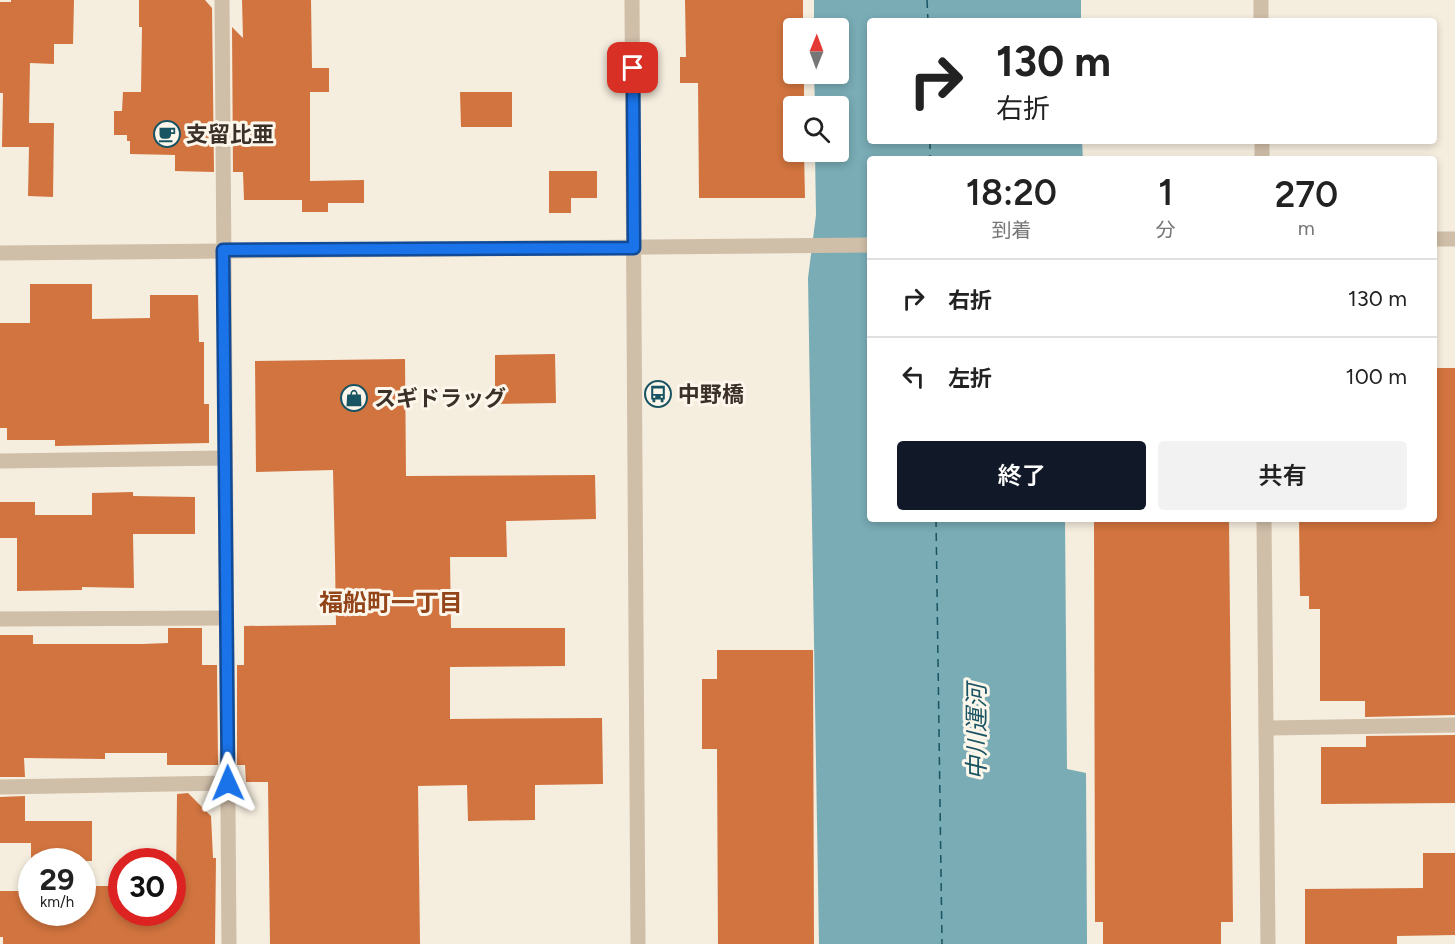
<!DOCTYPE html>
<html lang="ja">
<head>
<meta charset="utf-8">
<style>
	body { margin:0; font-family:Figtree,"Noto Sans JP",sans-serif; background:#f2f2f2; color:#222; height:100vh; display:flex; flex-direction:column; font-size:22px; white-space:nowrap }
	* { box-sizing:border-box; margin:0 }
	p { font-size:20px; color:#767676 }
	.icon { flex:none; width:33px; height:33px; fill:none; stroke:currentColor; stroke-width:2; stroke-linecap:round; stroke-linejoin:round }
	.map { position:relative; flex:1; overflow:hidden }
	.side { position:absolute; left:867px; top:156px; width:570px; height:366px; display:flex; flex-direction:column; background:#fff; border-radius:6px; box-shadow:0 3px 9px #0003 }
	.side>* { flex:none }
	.hud { position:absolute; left:867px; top:18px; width:570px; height:126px; border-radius:6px; box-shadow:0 3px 9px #0003; background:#fff; color:#222; overflow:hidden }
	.needle { width:39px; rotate:1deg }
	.fabs { position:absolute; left:783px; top:18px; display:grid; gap:12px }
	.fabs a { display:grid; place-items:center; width:66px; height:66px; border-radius:6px; background:#fff; box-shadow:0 3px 9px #0003; font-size:30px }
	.speed { position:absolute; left:18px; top:848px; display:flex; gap:12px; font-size:30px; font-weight:700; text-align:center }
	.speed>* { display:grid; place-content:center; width:78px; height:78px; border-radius:50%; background:#fff; box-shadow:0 3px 9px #0003; line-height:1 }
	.speed small { font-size:15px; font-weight:400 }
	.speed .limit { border:9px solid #d22; background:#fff; color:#111 }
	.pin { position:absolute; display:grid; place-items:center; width:51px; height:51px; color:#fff; margin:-26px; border-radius:12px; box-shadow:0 3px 9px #0006 }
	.me { position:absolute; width:66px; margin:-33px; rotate:359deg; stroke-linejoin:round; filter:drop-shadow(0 0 4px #0008) }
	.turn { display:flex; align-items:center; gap:21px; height:126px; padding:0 30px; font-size:27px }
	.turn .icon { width:78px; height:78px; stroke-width:2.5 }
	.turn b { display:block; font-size:42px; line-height:51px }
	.eta { display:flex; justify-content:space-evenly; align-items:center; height:102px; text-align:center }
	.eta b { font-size:36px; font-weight:600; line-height:42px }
	.cta { display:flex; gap:12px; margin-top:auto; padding:12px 30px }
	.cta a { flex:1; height:69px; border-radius:6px; background:#111827; color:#fff; font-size:24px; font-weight:600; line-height:69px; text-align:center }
	.cta a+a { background:#f2f2f2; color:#222 }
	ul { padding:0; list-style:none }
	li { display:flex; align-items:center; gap:18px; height:78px; padding:0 30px; border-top:2px solid #e0e0e0 }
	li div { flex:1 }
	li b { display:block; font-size:22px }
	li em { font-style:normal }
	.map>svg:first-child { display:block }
	.water { fill:#79acb5 }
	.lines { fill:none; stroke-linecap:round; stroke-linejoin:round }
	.ferry { stroke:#195462; stroke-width:1.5; stroke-dasharray:8 6; stroke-linecap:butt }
	.building { fill:#d2743f }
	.minor { stroke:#cfbea8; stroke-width:15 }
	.route-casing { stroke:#114b97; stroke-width:15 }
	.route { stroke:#1a73e8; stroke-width:10 }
	.labels { text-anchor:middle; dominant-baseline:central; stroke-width:6; stroke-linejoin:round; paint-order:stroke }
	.poi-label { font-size:22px; font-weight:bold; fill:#3b3129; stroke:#fcf6eb; text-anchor:start }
	.neighbourhood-label { font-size:24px; font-weight:bold; fill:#934419; stroke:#fcf6eb }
	.water-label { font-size:24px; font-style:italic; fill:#195462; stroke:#fcf6eb }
</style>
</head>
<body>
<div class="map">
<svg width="1455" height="944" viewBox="0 0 1455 944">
	<rect width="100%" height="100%" fill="#f5edde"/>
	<path class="water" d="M814,0H1081V21H870V141H1082L1083,159H870V519H1065L1067,769L1086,773L1087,944H819L808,278L816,215L815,152H838V106H815L814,74H838V28H814Z"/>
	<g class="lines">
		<g class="ferry">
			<path d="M927,0L928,21"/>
			<path d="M930,141V159"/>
			<path d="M936,519L942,944"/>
		</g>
	</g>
	<g class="building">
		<path d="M11,0H74L73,44H54V64L30,63L29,123H54L53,197L28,196L29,147H2L3,93H0V2H11Z"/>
		<path d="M139,0H205L212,8L214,172L175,171V155L130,154V141H127V135H114V111H122L123,92H141L142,27H139Z"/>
		<path d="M242,0H311L312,68H329V92H310V181L364,180V203H328V212H302V200H244L243,172H233L232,27L243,38Z"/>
		<path d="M685,0H803V28H794V74H804V106H794V152H804L805,198H699L698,83H680V57H686Z"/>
		<path d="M460,92H512V127H461Z"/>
		<path d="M549,171H597V198H571V213H549Z"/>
		<path d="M30,284H92V319L150,318V295H198L199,342H204V404H209V443L55,446V440H7V428H0V323H30Z"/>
		<path d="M555,354L556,403L495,404V355Z"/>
		<path d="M405,359L406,476L595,475L596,519L506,521L507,557H450L451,628H565V666L450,667V719L602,718L603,784L535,785V820L468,821L467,785L418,786L420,944H270L268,782H246L245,765H237V665H244V626L336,625L335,559L333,470L256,472L255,361Z"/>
		<path d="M1434,368H1455V715L1365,717V701H1320V609H1309V596H1300L1299,519H1434Z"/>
		<path d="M133,492V496L195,497V534H133L134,588L82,587V590L17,591V538H0V502H35V515H92V493Z"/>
		<path d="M1094,519H1229L1233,922H1221V944H1103V922H1095Z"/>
		<path d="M168,628H202V665H217L218,765H167V753H105V759L24,758L25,777H0V635H33V644H142L168,643Z"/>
		<path d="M717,650H813L814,944H718L717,749H702V679H717Z"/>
		<path d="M1455,735V803L1321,804V747H1366V736Z"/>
		<path d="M188,793L211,816L213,858H216L215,944H3V937H0V891H32V912H82V886H122V912H172V884H176L177,794Z"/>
		<path d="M25,796V821H92V861H31V843H0V797Z"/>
		<path d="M1423,853H1455V935L1397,936V944H1305V889L1423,888Z"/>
	</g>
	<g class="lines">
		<g class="minor">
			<path d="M222,0L229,944"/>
			<path d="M632,0L638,944"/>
			<path d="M1261,0V21"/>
			<path d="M1262,141V159"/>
			<path d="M1434,239H1455"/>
			<path d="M0,253L870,245"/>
			<path d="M0,461L225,458"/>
			<path d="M1264,519L1268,944"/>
			<path d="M0,619L226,618"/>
			<path d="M1266,728L1455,725"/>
			<path d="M0,787L228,783"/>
		</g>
	</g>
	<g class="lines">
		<defs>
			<path id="route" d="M228,783L223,250L634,248L633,68"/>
		</defs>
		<use href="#route" class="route-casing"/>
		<use href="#route" class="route"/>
	</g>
	<defs>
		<symbol id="cafe-ring" viewBox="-11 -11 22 22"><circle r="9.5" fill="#fcf6eb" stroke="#195462" stroke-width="1.5"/><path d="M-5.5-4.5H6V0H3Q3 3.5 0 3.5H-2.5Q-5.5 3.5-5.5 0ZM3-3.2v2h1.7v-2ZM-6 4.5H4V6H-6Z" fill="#195462"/></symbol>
		<symbol id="bus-ring" viewBox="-11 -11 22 22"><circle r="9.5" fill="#fcf6eb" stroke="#195462" stroke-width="1.5"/><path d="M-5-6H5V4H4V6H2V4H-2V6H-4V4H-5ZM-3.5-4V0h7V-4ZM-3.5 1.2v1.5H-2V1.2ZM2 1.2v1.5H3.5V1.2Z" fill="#195462"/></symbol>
		<symbol id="shop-ring" viewBox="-11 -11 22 22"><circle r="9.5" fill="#fcf6eb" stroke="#195462" stroke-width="1.5"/><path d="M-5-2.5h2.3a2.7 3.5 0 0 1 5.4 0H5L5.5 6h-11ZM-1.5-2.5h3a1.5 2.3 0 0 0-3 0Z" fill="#195462"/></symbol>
	</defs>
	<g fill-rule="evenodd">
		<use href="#cafe-ring" x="152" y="119" width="30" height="30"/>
		<use href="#bus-ring" x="643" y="379" width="30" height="30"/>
		<use href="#shop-ring" x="339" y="383" width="30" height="30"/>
	</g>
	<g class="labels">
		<g class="poi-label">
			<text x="186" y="134">支留比亜</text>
			<text x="678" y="394">中野橋</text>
			<text x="374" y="398">スギドラッグ</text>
		</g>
		<g class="neighbourhood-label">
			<text x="391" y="602">福船町一丁目</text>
		</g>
		<g class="water-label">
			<text transform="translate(976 732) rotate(-90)">中川運河</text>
		</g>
	</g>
</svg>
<div class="fabs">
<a><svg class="needle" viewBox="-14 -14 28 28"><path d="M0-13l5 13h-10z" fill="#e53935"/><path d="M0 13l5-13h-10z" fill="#767676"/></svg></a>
<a><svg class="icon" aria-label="search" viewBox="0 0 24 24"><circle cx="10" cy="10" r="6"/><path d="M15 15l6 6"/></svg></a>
</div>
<div class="speed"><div>29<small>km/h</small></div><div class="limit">30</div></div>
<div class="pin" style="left:633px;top:68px;background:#d93025"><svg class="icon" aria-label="arrive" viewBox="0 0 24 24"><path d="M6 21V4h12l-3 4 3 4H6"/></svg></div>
<svg class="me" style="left:228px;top:783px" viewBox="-20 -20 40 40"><path d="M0-17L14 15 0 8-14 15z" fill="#1a73e8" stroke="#fff" stroke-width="4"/></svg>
<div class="hud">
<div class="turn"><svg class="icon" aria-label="right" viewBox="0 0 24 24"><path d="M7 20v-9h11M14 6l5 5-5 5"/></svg><div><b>130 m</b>右折</div></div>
</div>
<section class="side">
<div class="eta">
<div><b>18:20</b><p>到着</p></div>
<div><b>1</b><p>分</p></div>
<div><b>270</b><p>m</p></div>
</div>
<ul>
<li><svg class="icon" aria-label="right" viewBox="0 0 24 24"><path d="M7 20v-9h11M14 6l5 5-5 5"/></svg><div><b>右折</b></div><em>130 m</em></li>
<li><svg class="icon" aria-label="left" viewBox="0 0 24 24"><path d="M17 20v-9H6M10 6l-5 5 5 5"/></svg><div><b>左折</b></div><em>100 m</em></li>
</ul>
<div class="cta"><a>終了</a><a>共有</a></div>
</section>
</div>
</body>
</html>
